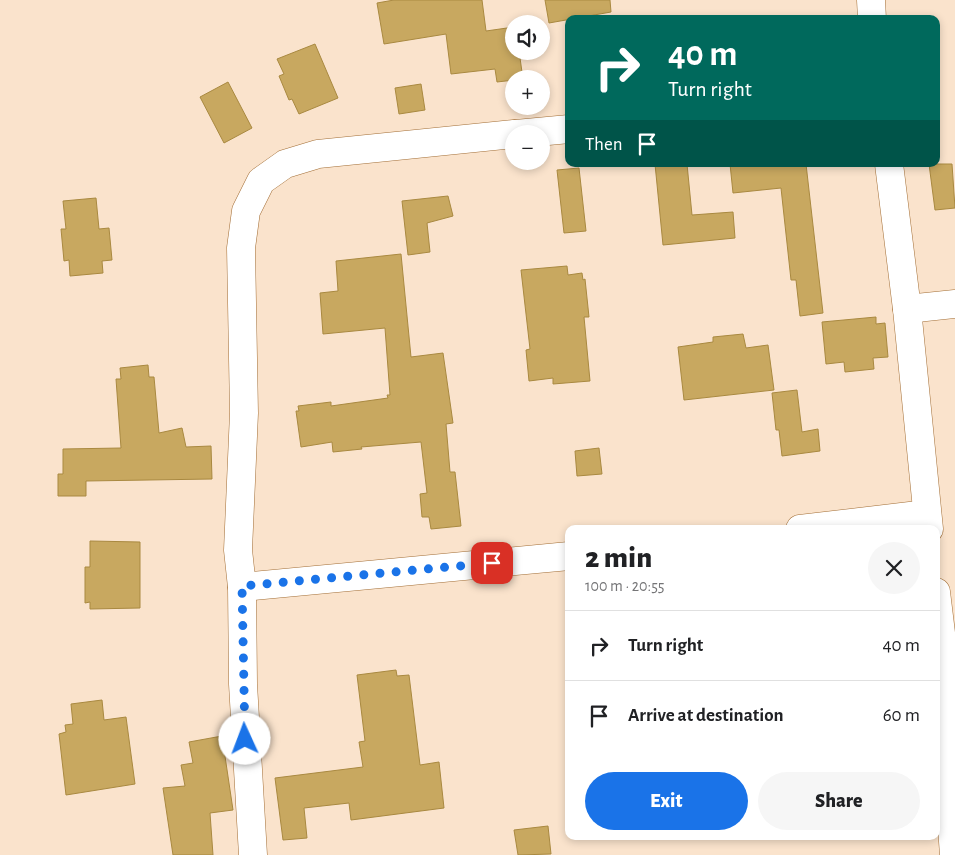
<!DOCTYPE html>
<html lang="en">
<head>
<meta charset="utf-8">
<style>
	body { margin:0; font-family:"Alegreya Sans",sans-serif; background:#f6f6f6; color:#202124; height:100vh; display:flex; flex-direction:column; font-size:19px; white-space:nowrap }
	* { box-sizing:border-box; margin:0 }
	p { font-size:16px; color:#757577 }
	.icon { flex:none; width:28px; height:28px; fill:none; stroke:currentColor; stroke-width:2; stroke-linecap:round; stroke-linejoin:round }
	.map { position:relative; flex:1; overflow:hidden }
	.sheet { position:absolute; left:565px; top:525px; width:375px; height:315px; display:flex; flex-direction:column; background:#fff; border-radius:10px; box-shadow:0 2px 8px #0003 }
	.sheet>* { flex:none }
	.guide { position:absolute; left:565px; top:15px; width:375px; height:152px; border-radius:10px; box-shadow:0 2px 8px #0003; background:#00695c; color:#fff; overflow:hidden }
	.buttons { position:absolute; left:505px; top:15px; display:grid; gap:10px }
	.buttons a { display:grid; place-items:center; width:45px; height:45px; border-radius:50%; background:#fff; box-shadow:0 2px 8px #0003; font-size:25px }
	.pin { position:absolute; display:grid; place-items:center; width:42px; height:42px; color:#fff; margin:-21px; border-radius:10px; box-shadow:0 2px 8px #0006 }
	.me { position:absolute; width:55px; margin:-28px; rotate:358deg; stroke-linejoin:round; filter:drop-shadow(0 0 4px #0008) }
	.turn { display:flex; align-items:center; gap:18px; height:105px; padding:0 20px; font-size:22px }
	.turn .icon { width:65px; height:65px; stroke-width:2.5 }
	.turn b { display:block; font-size:35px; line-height:42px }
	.then { display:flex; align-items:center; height:48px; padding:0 20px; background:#0003; gap:10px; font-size:19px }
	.round { display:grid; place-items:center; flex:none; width:52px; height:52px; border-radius:26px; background:#f6f6f6 }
	.headline { display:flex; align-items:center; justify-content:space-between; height:85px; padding:0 20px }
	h1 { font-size:30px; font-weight:800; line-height:38px }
	.action { display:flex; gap:10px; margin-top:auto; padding:10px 20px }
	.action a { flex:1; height:58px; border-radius:30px; background:#1a73e8; color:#fff; font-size:20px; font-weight:800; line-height:58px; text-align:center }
	.action a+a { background:#f6f6f6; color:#202124 }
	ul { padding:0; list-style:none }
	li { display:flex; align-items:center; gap:15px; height:70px; padding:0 20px; border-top:1px solid #e0e0e0 }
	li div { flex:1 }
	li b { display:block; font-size:19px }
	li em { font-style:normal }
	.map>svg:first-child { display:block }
	.building { fill:#c8a860; stroke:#a98940 }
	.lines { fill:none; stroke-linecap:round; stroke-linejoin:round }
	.minor-casing { stroke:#a36e35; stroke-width:29 }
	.minor { stroke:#fff; stroke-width:28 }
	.route { stroke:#1a73e8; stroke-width:9; stroke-dasharray:0 16.2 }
</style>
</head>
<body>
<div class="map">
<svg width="955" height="855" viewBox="0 0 955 855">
	<rect width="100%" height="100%" fill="#fae3cc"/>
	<g class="building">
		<path d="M394,0H482L486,31L514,27V51H519L523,79L497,82L495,69L451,74L446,34L384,44L377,3Z"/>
		<path d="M545,0H610L611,12L549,23Z"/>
		<path d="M315,44L338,98L299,114L292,99L289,100L279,76L284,74L277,59Z"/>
		<path d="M228,82L252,128L224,143L200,97Z"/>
		<path d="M421,84L425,110L399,114L395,88Z"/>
		<path d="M655,164H687L692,215L733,212L735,238L663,245Z"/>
		<path d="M730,164H806L823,313L800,316L796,280H791L781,188L733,193Z"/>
		<path d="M929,164H952L955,208L935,210Z"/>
		<path d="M579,168L586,231L564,233L557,170Z"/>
		<path d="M448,196L453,216L427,223L430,252L408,255L402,201Z"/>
		<path d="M96,198L99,229L109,228L112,260L102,261L103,273L70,276L69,260L64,261L61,229H66L63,201Z"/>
		<path d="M401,254L411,357L443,353L453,423L446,424L450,472H455L461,526L431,529L429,517H422L420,494L427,493L421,442L361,447L362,449L333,452L332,442L301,447L296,411H299L298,406L331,402V406L388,398L387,395H390L385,328L323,334L320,293L338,291L336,261Z"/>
		<path d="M567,266L568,275L582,273L583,280L585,279L589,317H584L590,381L553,384V378L529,381L526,350L530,349L521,270Z"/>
		<path d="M876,317V324L885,323L888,357L873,358L874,369L845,372L844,362L826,364L822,322Z"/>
		<path d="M743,334L746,348L768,345L774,390L684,400L678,347L713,342V337Z"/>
		<path d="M148,365L149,377H154L159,433L182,428L186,447L211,446L212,479L86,481V496H58V474H63V449L121,448L116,379H121L120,368Z"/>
		<path d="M797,390L802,432L818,429L820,451L782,456L779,430H776L772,393Z"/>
		<path d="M599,448L602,474L577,476L575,451Z"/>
		<path d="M90,541L140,542V608L90,609V602L85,603V567H90Z"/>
		<path d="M396,670L397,676L409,675L420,765L439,762L444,808L351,820L349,803L304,808L307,838L283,840L275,778L363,767L359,742L365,741L357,675Z"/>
		<path d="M102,700L104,720L126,717L135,784L66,795L59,734L66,732L65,725L73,724L71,704Z"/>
		<path d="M222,736L233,810L210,813L213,855H173L163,788L185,786L181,765L193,763L189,742Z"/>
		<path d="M548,826L551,854L518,855L514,830Z"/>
	</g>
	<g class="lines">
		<defs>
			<g id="minor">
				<path d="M871,0L872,19"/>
				<path d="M516,134L569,129"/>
				<path d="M889,164L907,309L929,529"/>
				<path d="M907,309L955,304"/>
				<path d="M800,529L927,514"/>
				<path d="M242,587L569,556"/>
				<path d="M936,592L946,674L949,786L954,855"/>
				<path d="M253,855L243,684L242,587L238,550L244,413L241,248L246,211L261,181L285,164L318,154L514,134"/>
			</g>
		</defs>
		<use href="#minor" class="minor-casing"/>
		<use href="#minor" class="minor"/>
	</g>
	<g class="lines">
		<path class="route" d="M245,739L242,586L492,563"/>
	</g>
</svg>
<div class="buttons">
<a><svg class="icon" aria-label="sound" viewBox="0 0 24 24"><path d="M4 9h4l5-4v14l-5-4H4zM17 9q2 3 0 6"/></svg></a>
<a>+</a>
<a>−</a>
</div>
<div class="pin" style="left:492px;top:563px;background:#d93025"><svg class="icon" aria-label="arrive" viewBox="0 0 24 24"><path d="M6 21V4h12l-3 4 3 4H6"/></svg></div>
<svg class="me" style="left:245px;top:739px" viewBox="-20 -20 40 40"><circle r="19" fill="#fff"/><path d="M0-13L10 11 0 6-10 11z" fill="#1a73e8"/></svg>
<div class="guide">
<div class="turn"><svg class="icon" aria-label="right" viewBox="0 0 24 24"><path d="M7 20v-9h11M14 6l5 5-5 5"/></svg><div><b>40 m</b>Turn right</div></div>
<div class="then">Then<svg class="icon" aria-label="arrive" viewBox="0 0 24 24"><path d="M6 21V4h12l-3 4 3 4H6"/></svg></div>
</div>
<section class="sheet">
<div class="headline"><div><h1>2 min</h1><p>100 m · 20:55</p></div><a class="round"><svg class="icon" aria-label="close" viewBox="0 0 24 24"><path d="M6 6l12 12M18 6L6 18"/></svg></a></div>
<ul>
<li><svg class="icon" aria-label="right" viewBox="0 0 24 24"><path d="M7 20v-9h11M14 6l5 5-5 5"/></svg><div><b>Turn right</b></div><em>40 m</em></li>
<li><svg class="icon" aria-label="arrive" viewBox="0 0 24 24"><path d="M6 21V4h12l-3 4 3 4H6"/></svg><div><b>Arrive at destination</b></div><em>60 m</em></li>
</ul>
<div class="action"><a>Exit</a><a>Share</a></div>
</section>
</div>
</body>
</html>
